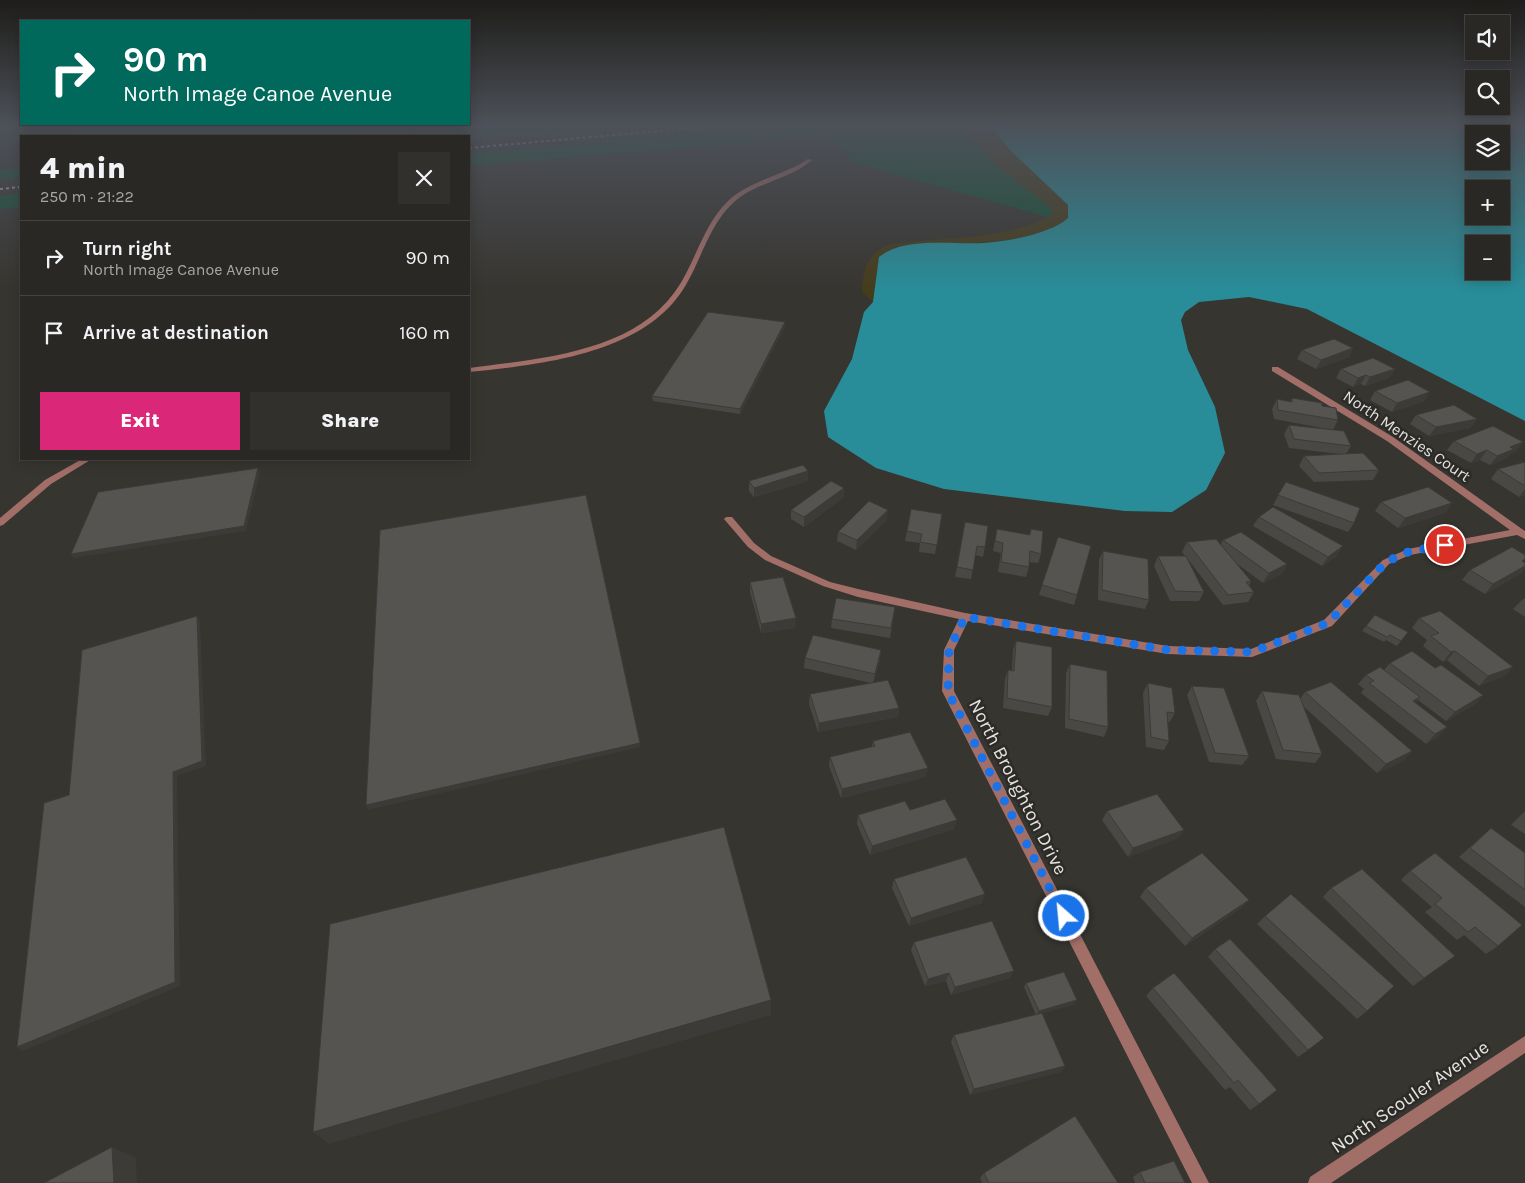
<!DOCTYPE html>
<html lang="en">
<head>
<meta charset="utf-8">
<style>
	body { margin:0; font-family:Karla,sans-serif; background:#31302c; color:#f1f3f6; height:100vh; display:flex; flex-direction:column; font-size:19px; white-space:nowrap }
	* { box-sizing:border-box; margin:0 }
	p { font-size:16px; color:#a5a6a6 }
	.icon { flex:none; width:28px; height:28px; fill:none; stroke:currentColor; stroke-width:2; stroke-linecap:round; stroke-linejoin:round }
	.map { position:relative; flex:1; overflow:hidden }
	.details { position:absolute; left:20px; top:135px; width:450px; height:325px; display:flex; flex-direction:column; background:#292824; border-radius:0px; box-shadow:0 2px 12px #0003,0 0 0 1px #454441 }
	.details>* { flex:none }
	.guide { position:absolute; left:20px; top:20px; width:450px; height:105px; border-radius:0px; box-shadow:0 2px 12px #0003,0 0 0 1px #454441; background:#00695c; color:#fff; overflow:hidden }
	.fabs { position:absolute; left:1465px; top:15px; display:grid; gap:10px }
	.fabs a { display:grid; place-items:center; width:45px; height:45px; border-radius:0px; background:#292824; box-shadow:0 2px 12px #0003,0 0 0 1px #454441; font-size:25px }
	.pin { position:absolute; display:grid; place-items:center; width:42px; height:42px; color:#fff; margin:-21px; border:2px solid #fff; border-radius:50%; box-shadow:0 1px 5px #0007 }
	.me { position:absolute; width:55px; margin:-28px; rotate:333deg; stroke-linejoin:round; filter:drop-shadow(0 0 4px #0008) }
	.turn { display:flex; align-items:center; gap:18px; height:105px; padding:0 20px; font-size:22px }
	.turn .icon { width:65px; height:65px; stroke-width:2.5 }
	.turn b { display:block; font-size:35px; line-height:42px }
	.round { display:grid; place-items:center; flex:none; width:52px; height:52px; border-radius:0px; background:#31302c }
	.summary { display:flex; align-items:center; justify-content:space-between; height:85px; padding:0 20px }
	h1 { font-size:30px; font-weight:800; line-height:38px }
	.cta { display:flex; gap:10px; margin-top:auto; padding:10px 20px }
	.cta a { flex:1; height:58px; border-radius:0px; background:#db2777; color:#fff; font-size:20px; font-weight:800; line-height:58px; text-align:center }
	.cta a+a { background:#31302c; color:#f1f3f6 }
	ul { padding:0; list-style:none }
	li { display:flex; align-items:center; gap:15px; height:75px; padding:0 20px; border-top:1px solid #454441 }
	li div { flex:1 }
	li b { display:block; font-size:19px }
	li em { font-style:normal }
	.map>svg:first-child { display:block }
	.green { fill:#165036 }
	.sand { fill:#453c1c }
	.water { fill:#288d99; fill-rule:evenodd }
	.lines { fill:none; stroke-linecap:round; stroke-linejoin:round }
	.street { fill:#a26e68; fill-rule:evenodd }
	.rail { stroke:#b5b4b1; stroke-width:2; stroke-dasharray:3 3; stroke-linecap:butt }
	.wall { fill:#4a4845 }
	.shaded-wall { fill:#3c3b38 }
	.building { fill:#565450; stroke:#3c3b38 }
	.route { stroke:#1a73e8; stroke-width:9; stroke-dasharray:0 16.2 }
	.labels { text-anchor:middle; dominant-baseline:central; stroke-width:5; stroke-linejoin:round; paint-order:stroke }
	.street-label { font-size:16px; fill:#e4e3e0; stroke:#2d2b27 }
	.near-street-label { font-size:19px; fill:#e4e3e0; stroke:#2d2b27 }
</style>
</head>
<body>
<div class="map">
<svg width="1525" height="1183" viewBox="0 0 1525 1183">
	<rect width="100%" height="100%" fill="#373530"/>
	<g class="green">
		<path d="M80,125H447L319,136H74Z"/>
		<path d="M520,125H643L469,140V136H392Z"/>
		<path d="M781,125H804L813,128V125H962L1050,207L1053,214L1048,217L855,163C849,159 847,152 842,149C818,135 799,137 774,141L469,166V153Z"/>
		<path d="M21,168V178L0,180V170Z"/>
		<path d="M21,194V207L0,209V196Z"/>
	</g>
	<path class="sand" d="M962,125H989L1012,152L1068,205V218C1031,249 945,242 898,246C871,258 879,277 873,302L862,292C863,269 866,256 887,245C935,237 1013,240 1053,214L1050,207L997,166Z"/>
	<path class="water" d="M989,125H1525V421L1307,309L1249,297L1199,302L1185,312L1181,320L1188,350L1215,407L1225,453L1206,490L1172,512L1125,511L944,489L876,468L828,437L824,411L852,359L864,312L873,302L879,257C904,236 953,245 984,243C1009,241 1050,234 1068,218V205L1012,152ZM1474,134H1501V161H1474ZM1474,189H1501V216H1474ZM1474,244H1501V271H1474Z"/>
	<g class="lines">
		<g class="street">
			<path d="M808,159L812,160C790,180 755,182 733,203C707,227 700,266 680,294C637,355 537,365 469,372V368C537,359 630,353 674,293C695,265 702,226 728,201C750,180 783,176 808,159Z"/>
			<path d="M1272,367H1278L1393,437L1522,529L1525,531V539L1517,535L1410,555L1389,564L1332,626L1252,657L1168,654L968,621L954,650V691L1209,1183H1192L942,691L944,650L959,619L858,597L823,586L765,560L748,547L724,519L726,517H732L754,543L771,556L830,582L858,589L965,613L1168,646L1251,649L1324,620L1383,560L1408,549L1510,530L1387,441L1272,371Z"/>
			<path d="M82,459H92L51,484L3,525L0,526V518L45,480Z"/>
			<path d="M1525,1036V1053L1331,1183H1308L1310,1177Z"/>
		</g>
		<g class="rail">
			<path d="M469,148L725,125"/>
			<path d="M0,189L21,187"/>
		</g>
	</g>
	<g class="wall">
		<path d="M785,326L740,414L653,401L652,396Z"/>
		<path d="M1353,348L1349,357L1316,369L1297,359L1302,350Z"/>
		<path d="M1341,369H1395L1389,378L1365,386L1361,384L1353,387L1336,378Z"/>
		<path d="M1375,391L1425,401L1392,412L1370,400Z"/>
		<path d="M1292,398L1338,420L1333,430L1274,419L1272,409L1277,399L1290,402Z"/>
		<path d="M1416,415L1477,419L1470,428L1429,436L1410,424Z"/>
		<path d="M1289,425L1351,446L1346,454L1379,470L1373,480L1314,482L1299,466L1304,456L1339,454L1289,448L1284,434Z"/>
		<path d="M1454,441L1523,442L1516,451L1511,453L1507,458L1490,465L1480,460L1471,463L1447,450Z"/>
		<path d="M1525,462V495L1519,497L1491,479L1498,469Z"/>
		<path d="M749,481H808L754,497L749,491Z"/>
		<path d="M1286,482L1354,523L1348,532L1273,505Z"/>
		<path d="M844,488V497L804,527L791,519V510Z"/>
		<path d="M1381,502L1452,503L1445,513L1398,528L1375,511Z"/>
		<path d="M942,514L935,554L919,552L920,543L905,541L907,531Z"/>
		<path d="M1259,517L1337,556L1322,566L1253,526Z"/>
		<path d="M887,519L856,550L837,541L838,532Z"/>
		<path d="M965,522L985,547L983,557L975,555L971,579L955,577Z"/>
		<path d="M997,529L1029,535L1031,529L1041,554L1038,563L1029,562V567L1026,577L998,572L1001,553L993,551Z"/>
		<path d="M1058,537L1077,595L1074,605L1039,595Z"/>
		<path d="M1223,540L1287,564L1282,574L1263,583L1236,563L1251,581L1249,586L1254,592L1248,602L1223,605L1187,558L1204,592L1199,601H1170L1154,566L1158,556H1185L1182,552L1187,542L1221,544Z"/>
		<path d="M1103,551L1149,600L1145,609L1098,600L1099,560Z"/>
		<path d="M1525,563V568L1520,574L1485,594L1462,580L1470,570Z"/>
		<path d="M750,582L795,628L761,633L750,592Z"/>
		<path d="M1525,598V617L1513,609L1522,600Z"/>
		<path d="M895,607L890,638L831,628L832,619Z"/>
		<path d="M1419,618L1513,667L1504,676L1479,686L1447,660L1443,662L1423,646L1427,640L1412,628Z"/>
		<path d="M1366,626L1408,632L1397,646L1386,640L1384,642L1362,631Z"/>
		<path d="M1016,641L1052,707L1048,716L1003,708L1005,679L1008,670H1012L1013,650Z"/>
		<path d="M881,650L880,660L873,683L899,708L898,717L818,732L809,704L810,694L871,683L804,668L805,658Z"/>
		<path d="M1390,663L1435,668L1483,695L1474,705L1446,721L1418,700L1415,703L1447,727L1438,737L1426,744L1361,693L1364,689L1358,684L1366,675L1384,670Z"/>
		<path d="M1070,664L1108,727L1104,737L1065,728L1066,673Z"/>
		<path d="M1148,683L1175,713L1169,723L1168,722L1169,741L1164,750L1146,747L1143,693Z"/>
		<path d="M1192,686L1249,756L1242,765L1209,762L1187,695Z"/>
		<path d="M1262,691L1300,699L1305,692L1412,751L1403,761L1377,773L1303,706L1322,754L1315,763L1276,759L1256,701Z"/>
		<path d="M873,741L926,777L841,798L829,766L830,757L872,747Z"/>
		<path d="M910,810L954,829L870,855L857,824L858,815Z"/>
		<path d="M1107,811L1184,830L1178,838L1128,857L1102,820Z"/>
		<path d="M1525,811V834L1511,825Z"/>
		<path d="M1491,828L1525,853V907L1459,857Z"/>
		<path d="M1410,871L1498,946L1486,954L1464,935L1457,940L1425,912L1432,907L1401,880Z"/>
		<path d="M894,879L982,903L909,926L892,888Z"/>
		<path d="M1146,888L1249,900L1241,908L1185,946L1140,897Z"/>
		<path d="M1331,888L1455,956L1413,986L1323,897Z"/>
		<path d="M1265,916L1367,1011L1357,1019L1257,924Z"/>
		<path d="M914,942L1010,978L951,995L946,981L925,986L911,950Z"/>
		<path d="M1215,949L1308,1050L1298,1057L1208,957Z"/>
		<path d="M1174,973L1259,1104L1250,1110L1230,1087L1225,1090L1146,996L1153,988Z"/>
		<path d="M1026,983L1075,1004L1042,1013L1065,1066L1060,1072L970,1095L951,1042L954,1035L1036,1015L1024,987Z"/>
		<path d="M1140,1172L1185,1183H1135L1133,1177Z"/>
		<path d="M984,1173L1118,1183H982L980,1178Z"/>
	</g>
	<g class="shaded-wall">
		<path d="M785,322V326L740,414V409Z"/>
		<path d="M1353,348L1349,357L1316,369L1321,360Z"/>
		<path d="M1395,369L1389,378L1365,386L1370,377Z"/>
		<path d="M1366,375L1361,384L1353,387L1358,378Z"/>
		<path d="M1430,392L1425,401L1392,412L1397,403Z"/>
		<path d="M1477,419L1470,428L1429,436L1436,427Z"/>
		<path d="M1523,442L1516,451L1511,453L1507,458L1490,465L1497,456L1510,447Z"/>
		<path d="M1487,450L1480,460L1471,463L1477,454Z"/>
		<path d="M258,468L260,473L246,531L74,558L71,554Z"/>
		<path d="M808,471V481L754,497V488Z"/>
		<path d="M844,488V497L804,527V517Z"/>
		<path d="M1525,489V495L1519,497Z"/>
		<path d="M1452,503L1445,513L1398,528L1405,518Z"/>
		<path d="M888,510L887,519L856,550L857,540Z"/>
		<path d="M1343,546L1337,556L1322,566L1328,557Z"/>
		<path d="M1287,564L1282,574L1263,583L1269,573Z"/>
		<path d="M1525,566V568L1520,574L1485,594L1493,584Z"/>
		<path d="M197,616L200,621L206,766L177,776L180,986L23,1051L17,1047L173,772Z"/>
		<path d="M796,618L795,628L761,633V624Z"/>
		<path d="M881,650L880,660L873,684L875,674Z"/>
		<path d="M1455,651L1447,660L1443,662L1451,652Z"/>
		<path d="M1513,667L1504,676L1479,686L1488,676Z"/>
		<path d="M1483,695L1474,705L1446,721L1455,712Z"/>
		<path d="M1420,697L1412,706L1413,701Z"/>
		<path d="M899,708L898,717L818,732L819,723Z"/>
		<path d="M1447,727L1438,737L1426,744L1435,734Z"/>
		<path d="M640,743L641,747L368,810L366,805Z"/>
		<path d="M1412,751L1403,761L1377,773L1386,764Z"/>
		<path d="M928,768L926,777L841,798L842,789Z"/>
		<path d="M957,820L954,829L870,855L872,846Z"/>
		<path d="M1184,830L1178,838L1128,857L1133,848Z"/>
		<path d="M985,894L982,903L909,926L911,918Z"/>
		<path d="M1249,900L1241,908L1185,946L1192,938Z"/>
		<path d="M1014,971L1010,978L951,995L955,987Z"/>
		<path d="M949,973L946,981L925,986L928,979Z"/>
		<path d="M771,1000V1015L329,1144L313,1132Z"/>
		<path d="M1077,1000L1075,1004L1036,1015L1039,1011Z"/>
		<path d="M1065,1066L1060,1072L970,1095L974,1089Z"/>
		<path d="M112,1147L136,1158L137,1183H114Z"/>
	</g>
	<g class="building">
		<path d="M708,312L785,322L740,409L652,396Z"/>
		<path d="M1334,339L1353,348L1321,360L1302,350Z"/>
		<path d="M1373,358L1395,369L1370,377L1366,375L1358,378L1341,369Z"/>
		<path d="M1408,380L1430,392L1397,403L1375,391Z"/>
		<path d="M1292,398L1322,403V406L1336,408L1338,420L1278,410L1277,399L1292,402Z"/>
		<path d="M1454,405L1477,419L1436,427L1416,415Z"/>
		<path d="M1289,425L1344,431L1351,446L1294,439Z"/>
		<path d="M1493,426L1523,442L1510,447L1514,449L1497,456L1487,450L1477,454L1454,441Z"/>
		<path d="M1363,453L1379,470L1319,473L1304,456Z"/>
		<path d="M1525,462V486L1498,469Z"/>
		<path d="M803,465L808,471L754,488L749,481Z"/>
		<path d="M258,468L244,526L71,554L98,492Z"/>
		<path d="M831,481L844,488L804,517L791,510Z"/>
		<path d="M1286,482L1360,508L1354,523L1278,495Z"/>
		<path d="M1428,487L1452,503L1405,518L1381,502Z"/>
		<path d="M586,495L640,743L366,805L380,530Z"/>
		<path d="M869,501L888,510L857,540L838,532Z"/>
		<path d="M1273,507L1343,546L1328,557L1259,517Z"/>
		<path d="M911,509L942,514L937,545L920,542L922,534L907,531Z"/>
		<path d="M965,522L988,526L985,547L977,546L973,570L957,567Z"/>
		<path d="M997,529L1030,535L1031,529L1043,531L1041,554L1030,551L1029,567L1001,562L1003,543L995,541Z"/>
		<path d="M1241,532L1287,564L1269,573L1223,540Z"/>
		<path d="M1058,537L1091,546L1077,595L1042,585Z"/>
		<path d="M1216,539L1251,581L1246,582L1254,592L1228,595L1187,542Z"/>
		<path d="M1512,547L1525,555V559L1522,561L1525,563V566L1493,584L1470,570Z"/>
		<path d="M1103,551L1148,559L1149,600L1102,590Z"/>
		<path d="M1158,556H1186L1204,592L1175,591Z"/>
		<path d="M783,577L796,618L761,624L750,582Z"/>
		<path d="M836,598L895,607L891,628L832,619Z"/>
		<path d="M1440,611L1513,667L1488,676L1455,651L1451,652L1431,636L1439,633L1419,618Z"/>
		<path d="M1375,615L1408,632L1401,641L1390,635L1387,637L1366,626Z"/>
		<path d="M197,616L202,761L173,772L175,982L17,1047L44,803L69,795L82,650Z"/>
		<path d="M813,635L881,650L875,674L805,658Z"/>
		<path d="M1016,641L1052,647V707L1007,698L1008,670L1014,671Z"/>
		<path d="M1412,651L1435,668L1441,665L1483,695L1455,712L1390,663Z"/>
		<path d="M1070,664L1107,671L1108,727L1069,719Z"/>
		<path d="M1380,667L1420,697L1413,701L1447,727L1435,734L1369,683L1374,681L1366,675Z"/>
		<path d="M888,680L899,708L819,723L810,694Z"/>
		<path d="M1331,682L1412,751L1386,764L1305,692Z"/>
		<path d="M1148,683L1172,688L1175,713L1167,712L1169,741L1151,737Z"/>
		<path d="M1192,686L1224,688L1249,756L1215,753Z"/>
		<path d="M1262,691L1299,695L1322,754L1283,750Z"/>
		<path d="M910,732L928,768L842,789L830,757L875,746L873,741Z"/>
		<path d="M1157,794L1184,830L1133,848L1107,811Z"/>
		<path d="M945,799L957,820L872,846L858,815L905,801L910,810Z"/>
		<path d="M724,827L771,1000L313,1132L330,924Z"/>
		<path d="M1491,828L1525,853V890L1470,848Z"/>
		<path d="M1202,853L1249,900L1192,938L1146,888Z"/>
		<path d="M1435,853L1522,925L1498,946L1475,927L1468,932L1435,904L1442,898L1410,871Z"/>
		<path d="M966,857L985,894L911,918L894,879Z"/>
		<path d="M1362,869L1455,956L1424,978L1331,888Z"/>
		<path d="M1291,894L1394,986L1367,1011L1265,916Z"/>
		<path d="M992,921L1014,971L955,987L949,973L928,979L914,942Z"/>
		<path d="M1230,939L1324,1038L1308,1050L1215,949Z"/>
		<path d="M1064,972L1077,1000L1039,1011L1026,983Z"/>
		<path d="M1174,973L1277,1090L1259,1104L1238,1080L1234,1083L1153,988Z"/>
		<path d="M1042,1013L1065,1066L974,1089L954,1035Z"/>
		<path d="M1075,1116L1118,1183H989L984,1173Z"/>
		<path d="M112,1147L114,1183H44Z"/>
		<path d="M1174,1161L1185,1183H1145L1140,1172Z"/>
	</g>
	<linearGradient id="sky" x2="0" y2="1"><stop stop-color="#1e1d1a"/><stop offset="0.43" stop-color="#4d5159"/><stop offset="1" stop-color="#4d5159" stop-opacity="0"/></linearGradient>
	<rect width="1525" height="291" fill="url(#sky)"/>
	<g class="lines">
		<path class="route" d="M1064,916L948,692L949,650L965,617L1168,650L1252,652L1328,623L1386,562L1408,552L1445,545"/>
	</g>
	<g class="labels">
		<g class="street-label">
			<text transform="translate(1407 436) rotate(34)">North Menzies Court</text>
		</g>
		<g class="near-street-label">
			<text transform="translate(1018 787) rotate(63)">North Broughton Drive</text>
			<text transform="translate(1410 1097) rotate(-34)">North Scouler Avenue</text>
		</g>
	</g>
</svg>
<div class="fabs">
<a><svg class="icon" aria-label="sound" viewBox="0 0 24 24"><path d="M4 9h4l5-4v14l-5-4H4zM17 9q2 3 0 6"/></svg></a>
<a><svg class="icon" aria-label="search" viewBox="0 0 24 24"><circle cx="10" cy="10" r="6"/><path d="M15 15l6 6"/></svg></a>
<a><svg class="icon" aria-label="layers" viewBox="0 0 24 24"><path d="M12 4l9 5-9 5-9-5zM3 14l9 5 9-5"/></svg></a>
<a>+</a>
<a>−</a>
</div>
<div class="pin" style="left:1445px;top:545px;background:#d93025"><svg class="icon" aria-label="arrive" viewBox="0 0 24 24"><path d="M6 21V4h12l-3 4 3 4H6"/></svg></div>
<svg class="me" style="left:1064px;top:916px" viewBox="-20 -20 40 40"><circle r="17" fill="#1a73e8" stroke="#fff" stroke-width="3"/><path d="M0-11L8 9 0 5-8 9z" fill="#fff"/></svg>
<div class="guide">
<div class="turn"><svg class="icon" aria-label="right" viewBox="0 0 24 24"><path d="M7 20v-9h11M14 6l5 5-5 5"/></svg><div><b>90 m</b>North Image Canoe Avenue</div></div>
</div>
<section class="details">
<div class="summary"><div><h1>4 min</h1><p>250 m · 21:22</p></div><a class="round"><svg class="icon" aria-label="close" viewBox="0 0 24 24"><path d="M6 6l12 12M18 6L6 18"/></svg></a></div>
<ul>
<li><svg class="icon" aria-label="right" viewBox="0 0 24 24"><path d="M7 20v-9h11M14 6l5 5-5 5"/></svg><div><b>Turn right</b><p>North Image Canoe Avenue</p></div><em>90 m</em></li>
<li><svg class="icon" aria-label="arrive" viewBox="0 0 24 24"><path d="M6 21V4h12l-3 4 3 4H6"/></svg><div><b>Arrive at destination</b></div><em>160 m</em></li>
</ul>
<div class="cta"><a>Exit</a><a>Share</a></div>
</section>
</div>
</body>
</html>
